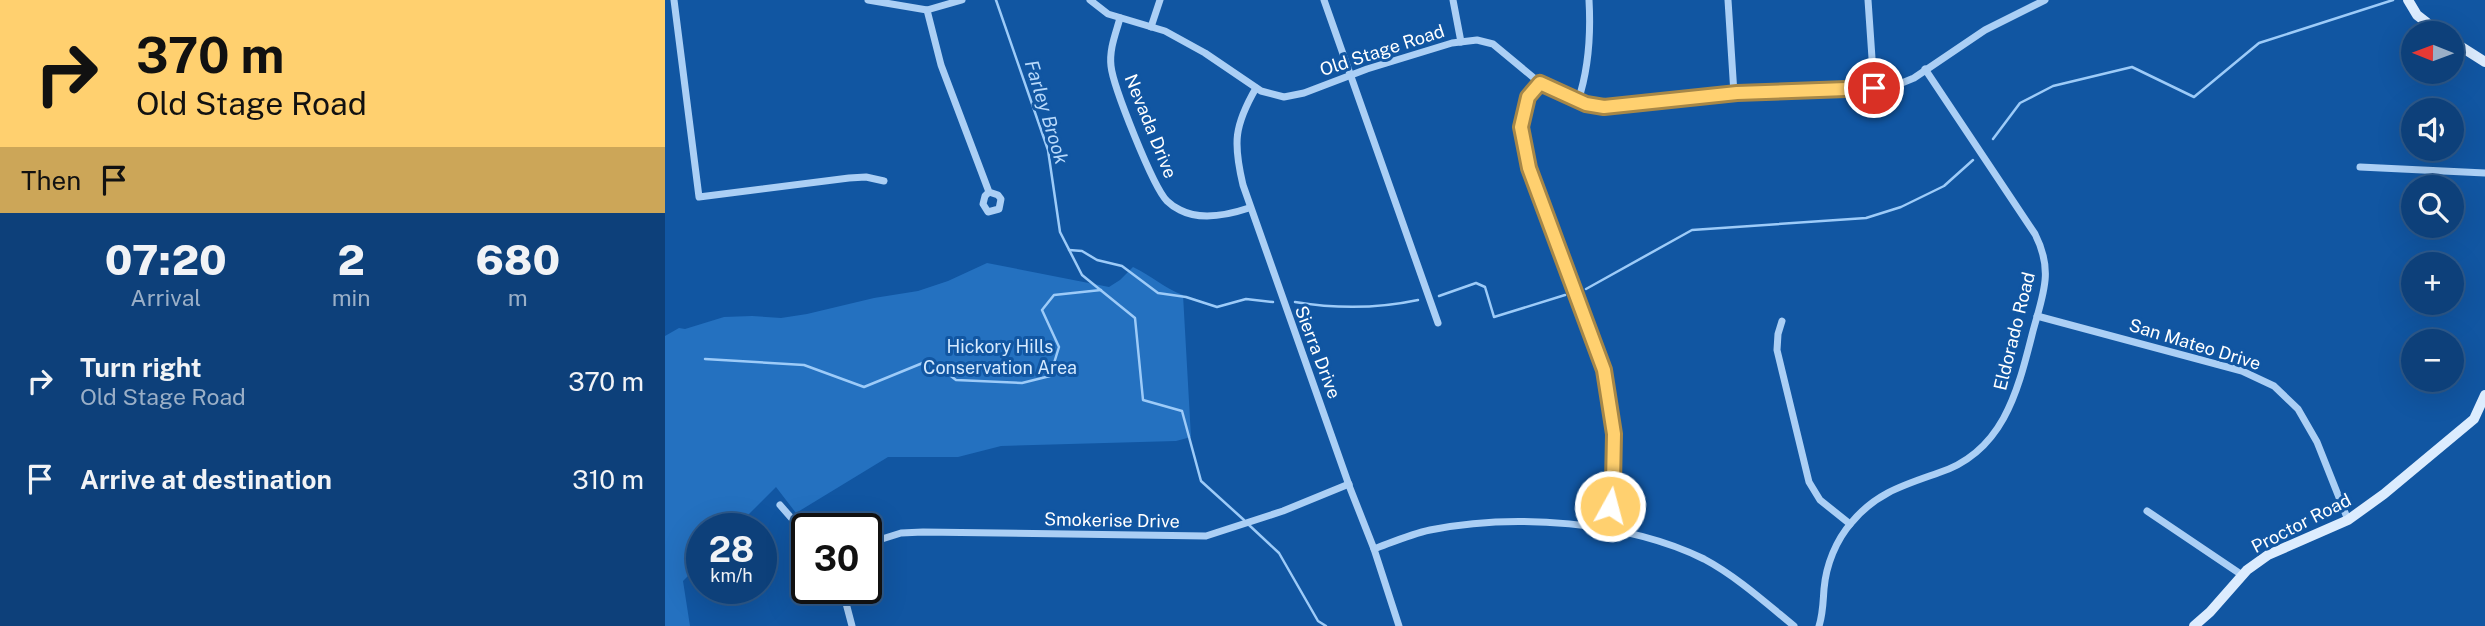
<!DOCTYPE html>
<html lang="en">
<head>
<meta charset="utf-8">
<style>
	body { margin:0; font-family:"Public Sans",sans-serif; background:#1b4b81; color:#f1f3f6; height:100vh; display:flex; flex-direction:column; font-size:26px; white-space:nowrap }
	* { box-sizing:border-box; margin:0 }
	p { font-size:23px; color:#9aafc7 }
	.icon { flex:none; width:38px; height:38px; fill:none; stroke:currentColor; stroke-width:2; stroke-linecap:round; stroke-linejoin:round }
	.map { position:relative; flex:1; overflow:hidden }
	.side { display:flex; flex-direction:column; background:#0d407a; width:665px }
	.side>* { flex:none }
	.banner { background:#ffd06f; color:#111; overflow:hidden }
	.needle { width:46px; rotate:271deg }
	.buttons { position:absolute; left:1736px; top:21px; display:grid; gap:14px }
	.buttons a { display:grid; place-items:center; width:63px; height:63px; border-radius:50%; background:#0d407a; box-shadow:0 7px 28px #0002,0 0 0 2px #2d598b; font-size:35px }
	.speed { position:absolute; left:21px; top:513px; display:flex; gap:14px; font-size:35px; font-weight:700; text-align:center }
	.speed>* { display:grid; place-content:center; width:91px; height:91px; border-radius:50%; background:#0d407a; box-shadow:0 7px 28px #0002,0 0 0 2px #2d598b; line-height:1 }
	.speed small { font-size:18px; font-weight:400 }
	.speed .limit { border:4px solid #111; border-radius:10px; background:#fff; color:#111 }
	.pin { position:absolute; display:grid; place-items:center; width:60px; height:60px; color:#fff; margin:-30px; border:4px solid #fff; border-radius:50%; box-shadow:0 2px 7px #0007 }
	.me { position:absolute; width:77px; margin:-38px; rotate:7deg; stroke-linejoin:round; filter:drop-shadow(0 0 5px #0008) }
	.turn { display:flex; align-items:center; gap:24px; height:147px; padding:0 21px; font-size:32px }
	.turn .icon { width:91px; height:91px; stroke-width:2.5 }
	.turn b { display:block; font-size:49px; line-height:60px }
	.then { display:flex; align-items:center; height:66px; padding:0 21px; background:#0003; gap:14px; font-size:26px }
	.eta { display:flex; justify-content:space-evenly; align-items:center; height:119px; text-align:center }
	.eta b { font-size:42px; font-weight:800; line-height:49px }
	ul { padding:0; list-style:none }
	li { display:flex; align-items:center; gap:21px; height:98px; padding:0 21px }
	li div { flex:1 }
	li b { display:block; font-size:26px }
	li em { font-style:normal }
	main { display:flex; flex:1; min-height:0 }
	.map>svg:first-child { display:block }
	.green { fill:#2471c0 }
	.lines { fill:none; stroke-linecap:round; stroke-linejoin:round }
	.stream { stroke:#9dcbf8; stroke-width:2.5 }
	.minor { stroke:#abcff5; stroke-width:7 }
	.secondary { stroke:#dcecfe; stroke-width:10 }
	.route-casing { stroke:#a68748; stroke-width:18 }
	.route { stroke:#ffd06f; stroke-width:12 }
	.labels { text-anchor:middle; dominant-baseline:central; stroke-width:6; stroke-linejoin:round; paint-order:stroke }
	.street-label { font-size:18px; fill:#fff; stroke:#1156a2 }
	.park-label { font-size:18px; fill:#d4e9fe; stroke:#1156a2 }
	.water-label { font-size:19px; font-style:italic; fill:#b8d9fb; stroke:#1156a2 }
</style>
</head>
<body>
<main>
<section class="side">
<div class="banner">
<div class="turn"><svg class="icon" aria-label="right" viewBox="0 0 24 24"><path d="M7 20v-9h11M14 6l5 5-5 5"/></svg><div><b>370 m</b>Old Stage Road</div></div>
<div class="then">Then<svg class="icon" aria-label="arrive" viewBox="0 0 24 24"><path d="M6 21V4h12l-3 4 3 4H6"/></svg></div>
</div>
<div class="eta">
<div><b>07:20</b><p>Arrival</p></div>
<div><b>2</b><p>min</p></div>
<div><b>680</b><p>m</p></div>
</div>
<ul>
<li><svg class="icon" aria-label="right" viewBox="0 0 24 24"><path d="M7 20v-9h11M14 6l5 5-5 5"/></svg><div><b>Turn right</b><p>Old Stage Road</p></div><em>370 m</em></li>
<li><svg class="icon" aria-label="arrive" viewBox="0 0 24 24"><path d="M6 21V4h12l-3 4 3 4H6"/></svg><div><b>Arrive at destination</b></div><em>310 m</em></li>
</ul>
</section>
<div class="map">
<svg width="1820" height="626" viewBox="0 0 1820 626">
	<rect width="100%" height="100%" fill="#1156a2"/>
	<path class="green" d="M322,263L444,287L455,280L468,267C487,276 499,288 518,295L526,437L511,441L336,446L293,457H223L131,513L111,487L70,528H37V562L18,581L25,626H0V336L14,328L20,329L59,317L87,316L116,318L142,314L209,298L253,291L283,281Z"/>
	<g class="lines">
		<g class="stream">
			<path d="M331,0L383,150L395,232L417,275L470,318L478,400L517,411L536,481L579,520"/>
			<path d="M1328,139L1355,103L1388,86L1467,67L1529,97L1594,43L1728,0"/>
			<path d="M404,250L417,251L432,260L457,266L493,293L521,297L552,307L581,299L608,302"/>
			<path d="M921,289L1027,230L1201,218L1236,207L1279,186L1308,160"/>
			<path d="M774,296L811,283L820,287L829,317L900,295"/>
			<path d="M630,302C672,309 711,309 753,300"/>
			<path d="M40,359L139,365L199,387L265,360L291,380L357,383L385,376L394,347L377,310L389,295L436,290"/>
			<path d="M584,525L614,553L653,621L661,626"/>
		</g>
		<g class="minor">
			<path d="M9,0L34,197L184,178L201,177L219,181"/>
			<path d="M203,0L262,10L297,0"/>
			<path d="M425,0L443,14L500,31L540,53L596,91L619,97L639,93L702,69L787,43L812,40L828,44L881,88L921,104L939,107L1072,93L1227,87L1249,78L1320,30L1380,0"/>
			<path d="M659,0L773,323"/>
			<path d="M788,0L796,42"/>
			<path d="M1063,0L1069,94"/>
			<path d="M1203,0L1209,87"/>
			<path d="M262,10L276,65L324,192L320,196L318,204L323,212L334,209L336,199L333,195L324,192"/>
			<path d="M455,18C451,33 444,49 446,66C448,86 488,187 502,201C505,204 511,208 515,210C536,221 563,215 584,208"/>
			<path d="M486,27L495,0"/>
			<path d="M875,83L863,97L856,127L864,168L939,370L949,434L948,483L941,529"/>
			<path d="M591,88C569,126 568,143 578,185L685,488L709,549L734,626"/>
			<path d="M913,101C924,68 926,35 924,0"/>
			<path d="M1695,167L1820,173"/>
			<path d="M1372,316L1577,371L1609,386L1633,409L1652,442L1683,520"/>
			<path d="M1117,321L1113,334L1112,350L1144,482L1155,500L1185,524"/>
			<path d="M115,505L142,536"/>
			<path d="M1482,511L1577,575"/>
			<path d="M201,544L236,533L258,532L541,536L618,511L684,484"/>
			<path d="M709,549C728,542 746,534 765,530C848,513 962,521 1039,559C1071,576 1101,603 1129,626"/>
			<path d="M177,588L187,626"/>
			<path d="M1154,626C1158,614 1158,602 1159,589C1161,565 1171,540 1187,522C1211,493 1239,485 1273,473C1339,452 1353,390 1368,331C1378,294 1389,271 1370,234L1260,69"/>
		</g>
		<g class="secondary">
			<path d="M1743,0L1752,15L1775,33"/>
			<path d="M1787,41L1820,62"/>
			<path d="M1529,626L1545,612L1582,570L1603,555L1683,520L1719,494L1809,419L1820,395"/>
		</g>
	</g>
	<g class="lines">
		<defs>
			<path id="route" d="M945,506L948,483L949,434L939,370L864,168L856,127L863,97L875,83L921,104L939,107L1072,93L1209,88"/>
		</defs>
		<use href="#route" class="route-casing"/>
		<use href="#route" class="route"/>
	</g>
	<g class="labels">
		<g class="street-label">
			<text transform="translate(717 50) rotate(-18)">Old Stage Road</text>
			<text transform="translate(486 126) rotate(68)">Nevada Drive</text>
			<text transform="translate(1349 331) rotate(-76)">Eldorado Road</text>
			<text transform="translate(1530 344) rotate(17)">San Mateo Drive</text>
			<text transform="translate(653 352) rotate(69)">Sierra Drive</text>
			<text transform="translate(447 520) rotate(1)">Smokerise Drive</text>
			<text transform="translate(1636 523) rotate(-27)">Proctor Road</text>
		</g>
		<g class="park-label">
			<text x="335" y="346">Hickory Hills<tspan x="335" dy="21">Conservation Area</tspan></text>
		</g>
		<g class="water-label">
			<text transform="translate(382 112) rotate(73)">Farley Brook</text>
		</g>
	</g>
</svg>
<div class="buttons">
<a><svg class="needle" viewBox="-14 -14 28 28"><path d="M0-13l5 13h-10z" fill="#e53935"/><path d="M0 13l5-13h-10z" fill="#9aafc7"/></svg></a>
<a><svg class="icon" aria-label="sound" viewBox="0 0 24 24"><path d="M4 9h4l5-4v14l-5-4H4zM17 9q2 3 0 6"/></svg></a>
<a><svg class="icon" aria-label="search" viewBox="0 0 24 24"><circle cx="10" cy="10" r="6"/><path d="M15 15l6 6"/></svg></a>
<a>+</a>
<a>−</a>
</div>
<div class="speed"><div>28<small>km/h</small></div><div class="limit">30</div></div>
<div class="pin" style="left:1209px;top:88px;background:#d93025"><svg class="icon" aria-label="arrive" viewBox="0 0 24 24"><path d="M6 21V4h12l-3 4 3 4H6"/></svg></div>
<svg class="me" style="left:945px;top:506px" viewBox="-20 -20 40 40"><circle r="17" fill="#ffd06f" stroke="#fff" stroke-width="3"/><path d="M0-11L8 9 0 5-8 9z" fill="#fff"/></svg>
</div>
</main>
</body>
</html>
